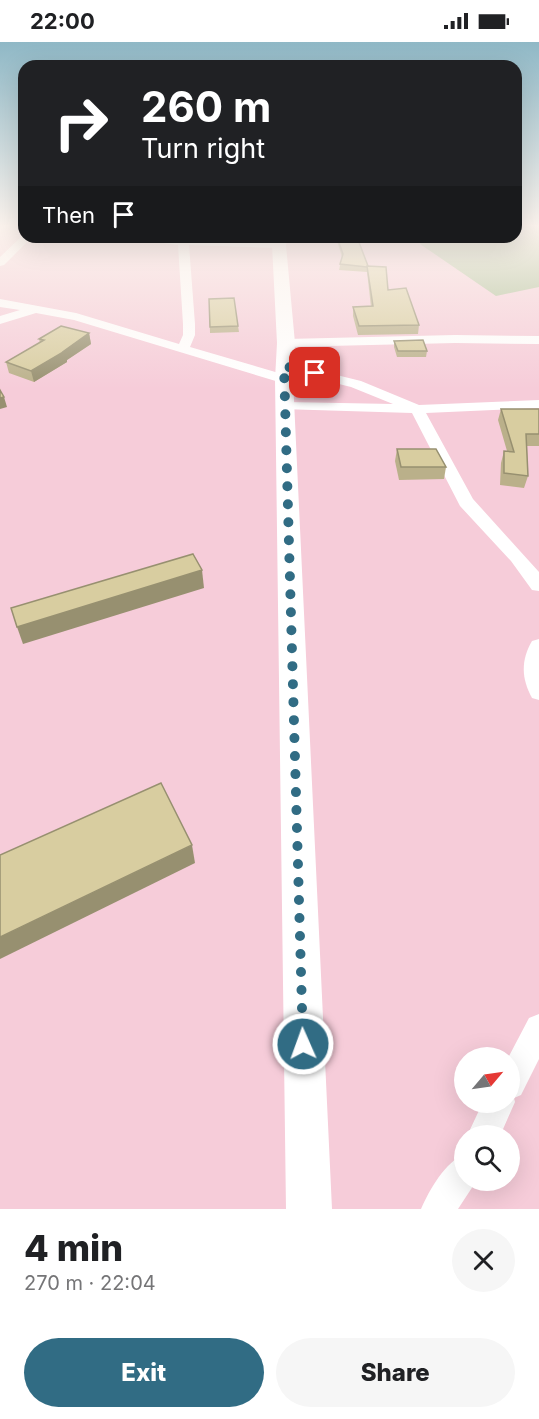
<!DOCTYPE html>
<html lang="en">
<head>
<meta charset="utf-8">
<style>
	body { margin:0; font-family:Inter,sans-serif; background:#f6f6f6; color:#202124; height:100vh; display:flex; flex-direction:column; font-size:22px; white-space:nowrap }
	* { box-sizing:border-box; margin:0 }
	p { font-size:20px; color:#757577 }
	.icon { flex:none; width:33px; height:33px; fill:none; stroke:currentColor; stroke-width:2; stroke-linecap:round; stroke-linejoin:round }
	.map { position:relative; height:1167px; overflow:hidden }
	.details { display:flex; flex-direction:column; background:#fff; flex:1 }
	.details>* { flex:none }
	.banner { position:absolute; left:18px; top:18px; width:504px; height:183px; border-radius:18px; box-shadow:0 6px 24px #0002; background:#202124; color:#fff; overflow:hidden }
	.needle { width:39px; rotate:61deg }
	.buttons { position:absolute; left:454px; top:1005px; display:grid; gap:12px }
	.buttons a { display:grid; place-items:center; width:66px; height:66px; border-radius:50%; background:#fff; box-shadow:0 6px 24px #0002; font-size:30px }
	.pin { position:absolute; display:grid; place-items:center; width:51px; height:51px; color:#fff; margin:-26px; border-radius:12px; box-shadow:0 3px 9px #0006 }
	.me { position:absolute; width:66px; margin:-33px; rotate:358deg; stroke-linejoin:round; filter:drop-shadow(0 0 4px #0008) }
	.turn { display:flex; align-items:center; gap:21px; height:126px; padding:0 24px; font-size:27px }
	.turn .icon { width:78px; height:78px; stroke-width:2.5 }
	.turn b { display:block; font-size:42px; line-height:51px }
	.then { display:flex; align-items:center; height:57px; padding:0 24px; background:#0003; gap:12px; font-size:22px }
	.round { display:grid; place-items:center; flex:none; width:63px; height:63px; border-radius:32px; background:#f6f6f6 }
	.summary { display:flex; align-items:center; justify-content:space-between; height:102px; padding:0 24px }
	h1 { font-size:36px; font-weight:800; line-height:45px }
	.cta { display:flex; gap:12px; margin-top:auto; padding:12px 24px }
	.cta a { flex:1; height:69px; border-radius:36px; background:#316c84; color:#fff; font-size:24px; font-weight:800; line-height:69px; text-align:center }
	.cta a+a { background:#f6f6f6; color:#202124 }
	.status { display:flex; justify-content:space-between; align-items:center; height:42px; padding:0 30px; background:#fff; direction:ltr }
	.status svg { height:16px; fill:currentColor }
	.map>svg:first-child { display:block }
	.green { fill:#f6ccd9; fill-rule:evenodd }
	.water { fill:#a9bd94 }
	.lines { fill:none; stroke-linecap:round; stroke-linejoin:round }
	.street { fill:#fff; fill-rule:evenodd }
	.secondary { fill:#fff; fill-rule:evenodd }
	.wall { fill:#bab08a }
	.shaded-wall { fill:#979070 }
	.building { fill:#d8cda0; stroke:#979070; stroke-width:1.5 }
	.route { stroke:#316c84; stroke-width:10; stroke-dasharray:0 18 }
</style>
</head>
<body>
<div class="status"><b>22:00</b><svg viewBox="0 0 49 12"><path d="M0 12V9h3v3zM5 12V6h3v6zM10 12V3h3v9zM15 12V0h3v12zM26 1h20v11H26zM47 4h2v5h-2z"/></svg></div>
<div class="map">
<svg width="539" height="1167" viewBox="0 0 539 1167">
	<rect width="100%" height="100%" fill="#f7e5d6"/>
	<path class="green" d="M0,183H24V195H516V183H539V1167H0ZM465,1016H510V1060H465ZM465,1094H510V1138H465Z"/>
	<path class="water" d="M516,183H539V245L496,254L420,202L423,195H516Z"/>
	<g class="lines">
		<g class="street">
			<path d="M23,193L24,195H32L4,223L0,224V215Z"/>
			<path d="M135,195L283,201L284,203L279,206L189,203L195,282V293L190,305L289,334L291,337L289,340H279L74,278L36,271L0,282V274L20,268L0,265V257L76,271L179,302L183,293V282L178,203L140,198Z"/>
			<path d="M455,293L539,294V302L455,301L286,305L280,301L286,297Z"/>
			<path d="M284,320L361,339L419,363L539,358V366L426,371L473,457L539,530V549L532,548L511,519L460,464L412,371L281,367L279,364L281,361L286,360L393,362L351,345L279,327L277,324Z"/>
			<path d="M539,597V658L532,656C521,636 521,618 532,599Z"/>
			<path d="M539,972V1017L521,1053L514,1056L515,1060L500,1094H467L483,1060H510V1016H508L529,976Z"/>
			<path d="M465,1112V1138H477L458,1167H421C430,1147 445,1120 465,1112Z"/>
		</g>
		<path class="secondary" d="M274,195H288L286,203L295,301L293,337L332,1167H286L275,337L277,301L272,203Z"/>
	</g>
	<g class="wall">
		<path d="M337,195H357L368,224L388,248L419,283L418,292L358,293L353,274V265H371L367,230L339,228L342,215L337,199Z"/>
		<path d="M209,257L238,284L239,290L210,291Z"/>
		<path d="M89,291L91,302L67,318V320L34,340L9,331L6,320L40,301L39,297Z"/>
		<path d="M394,299L427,309L426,315H397L394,305Z"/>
		<path d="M501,367H539V404H527L528,434L524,446L500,443L501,421L504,409H507L498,378Z"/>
		<path d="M397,407L446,425L444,437L399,438L395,419Z"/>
	</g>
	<g class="shaded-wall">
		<path d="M89,291L91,302L67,318V320L34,340L31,329Z"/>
		<path d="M4,355L7,365L0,367V356Z"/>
		<path d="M202,528L204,546L23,602L17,585Z"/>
		<path d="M192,803L195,821L0,917V895Z"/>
	</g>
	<g class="building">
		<path d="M337,195H357L368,224L367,225L340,222L343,212Z"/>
		<path d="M367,224L386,225L388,248L406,246L419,283L359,284L353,265L373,264Z"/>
		<path d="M234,256L238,284L210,285L209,257Z"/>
		<path d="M61,284L89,291L64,309H65L31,329L6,320L44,298L39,297Z"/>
		<path d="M423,298L427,309H398L394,299Z"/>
		<path d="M0,348L4,355L0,356Z"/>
		<path d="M501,367H539V392H526L528,434L504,431V409L514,410Z"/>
		<path d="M397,407H436L446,425H401Z"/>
		<path d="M193,512L202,528L17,585L11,566Z"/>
		<path d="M161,741L192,803L0,895V813Z"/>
	</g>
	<linearGradient id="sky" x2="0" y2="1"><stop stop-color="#8fb8c6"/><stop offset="0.53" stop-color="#fbf3ed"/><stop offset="1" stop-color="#fbf3ed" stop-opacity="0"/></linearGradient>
	<rect width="539" height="347" fill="url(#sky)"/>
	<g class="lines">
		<path class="route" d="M303,1002L284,324L315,331"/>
	</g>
</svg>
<div class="buttons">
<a><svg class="needle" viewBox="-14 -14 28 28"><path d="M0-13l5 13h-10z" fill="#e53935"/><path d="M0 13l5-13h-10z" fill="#757577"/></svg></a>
<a><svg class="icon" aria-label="search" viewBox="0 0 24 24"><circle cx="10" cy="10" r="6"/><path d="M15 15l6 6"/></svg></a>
</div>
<div class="pin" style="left:315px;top:331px;background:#d93025"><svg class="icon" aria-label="arrive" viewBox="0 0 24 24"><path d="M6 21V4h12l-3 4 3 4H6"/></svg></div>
<svg class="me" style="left:303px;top:1002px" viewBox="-20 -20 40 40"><circle r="17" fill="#316c84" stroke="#fff" stroke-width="3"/><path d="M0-11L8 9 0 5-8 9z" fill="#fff"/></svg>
<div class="banner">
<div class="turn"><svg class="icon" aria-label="right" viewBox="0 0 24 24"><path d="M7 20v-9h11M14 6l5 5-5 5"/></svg><div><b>260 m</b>Turn right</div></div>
<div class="then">Then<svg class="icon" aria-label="arrive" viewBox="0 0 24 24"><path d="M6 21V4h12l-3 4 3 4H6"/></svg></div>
</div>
</div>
<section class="details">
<div class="summary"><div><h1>4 min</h1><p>270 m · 22:04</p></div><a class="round"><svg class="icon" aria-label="close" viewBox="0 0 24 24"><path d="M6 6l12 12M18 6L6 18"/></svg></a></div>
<div class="cta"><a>Exit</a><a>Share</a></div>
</section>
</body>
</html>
